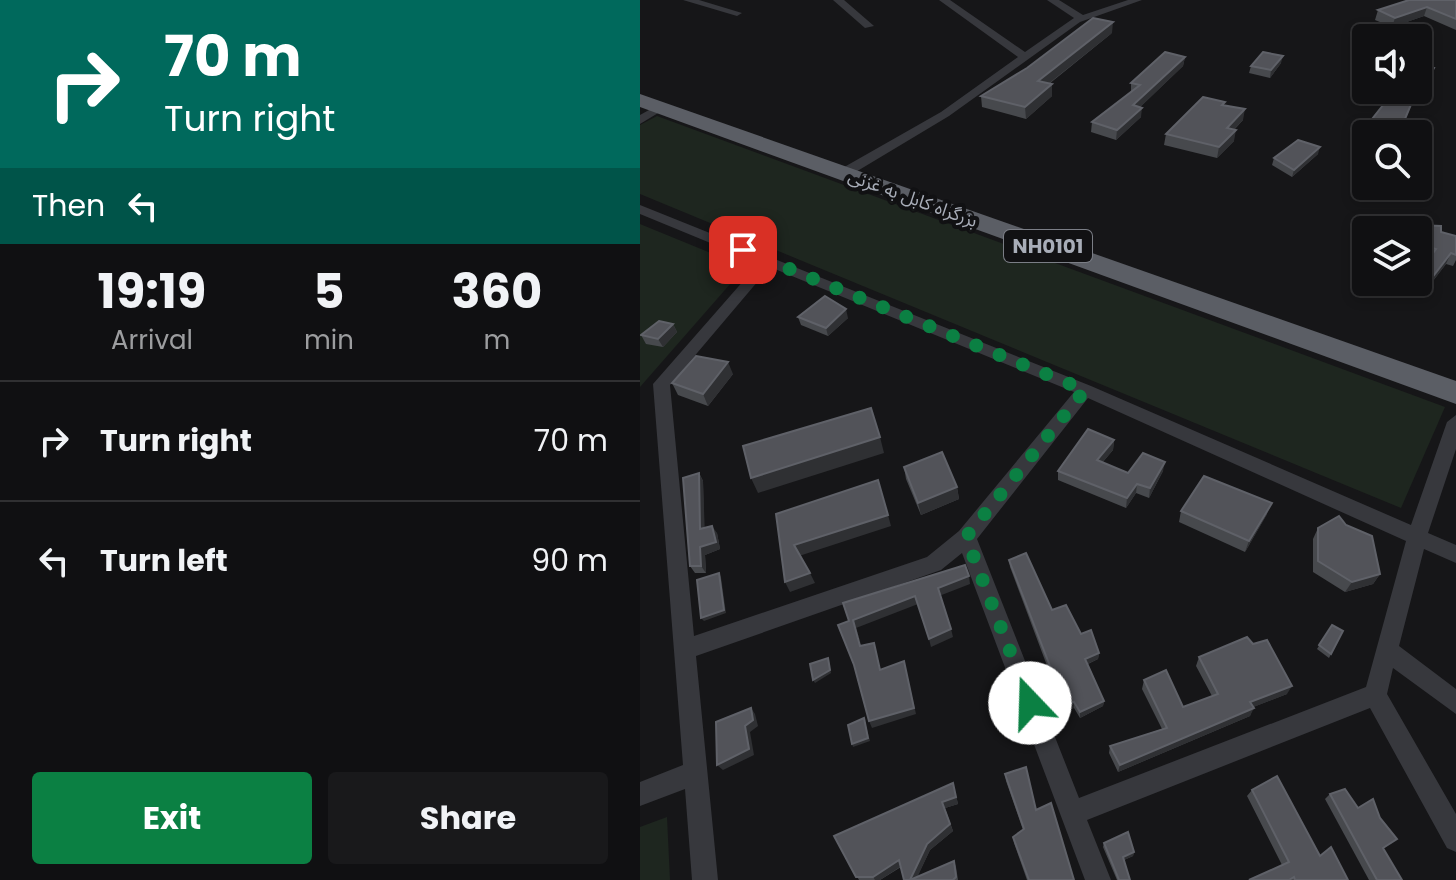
<!DOCTYPE html>
<html lang="en">
<head>
<meta charset="utf-8">
<style>
	body { margin:0; font-family:Poppins,"Noto Sans Arabic",sans-serif; background:#19191b; color:#f1f3f6; height:100vh; display:flex; flex-direction:column; font-size:30px; white-space:nowrap }
	* { box-sizing:border-box; margin:0 }
	p { font-size:26px; color:#9c9d9f }
	.icon { flex:none; width:44px; height:44px; fill:none; stroke:currentColor; stroke-width:2; stroke-linecap:round; stroke-linejoin:round }
	.map { position:relative; flex:1; overflow:hidden }
	.sheet { display:flex; flex-direction:column; background:#101012; width:640px }
	.sheet>* { flex:none }
	.banner { background:#00695c; color:#fff; overflow:hidden }
	.buttons { position:absolute; left:712px; top:24px; display:grid; gap:16px }
	.buttons a { display:grid; place-items:center; width:80px; height:80px; border-radius:8px; background:#101012; box-shadow:0 4px 12px #0003,0 0 0 2px #303032; font-size:40px }
	.pin { position:absolute; display:grid; place-items:center; width:68px; height:68px; color:#fff; margin:-34px; border-radius:16px; box-shadow:0 4px 12px #0006 }
	.me { position:absolute; width:88px; margin:-44px; rotate:339deg; stroke-linejoin:round; filter:drop-shadow(0 0 6px #0008) }
	.turn { display:flex; align-items:center; gap:28px; height:168px; padding:0 32px; font-size:36px }
	.turn .icon { width:104px; height:104px; stroke-width:2.5 }
	.turn b { display:block; font-size:56px; line-height:68px }
	.then { display:flex; align-items:center; height:76px; padding:0 32px; background:#0003; gap:16px; font-size:30px }
	.eta { display:flex; justify-content:space-evenly; align-items:center; height:136px; text-align:center }
	.eta b { font-size:48px; font-weight:700; line-height:56px }
	.action { display:flex; gap:16px; margin-top:auto; padding:16px 32px }
	.action a { flex:1; height:92px; border-radius:8px; background:#0b8043; color:#fff; font-size:32px; font-weight:700; line-height:92px; text-align:center }
	.action a+a { background:#19191b; color:#f1f3f6 }
	ul { padding:0; list-style:none }
	li { display:flex; align-items:center; gap:24px; height:120px; padding:0 32px; border-top:2px solid #303032 }
	li div { flex:1 }
	li b { display:block; font-size:30px }
	li em { font-style:normal }
	main { display:flex; flex:1; min-height:0 }
	.map>svg:first-child { display:block }
	.green { fill:#1e261f }
	.lines { fill:none; stroke-linecap:round; stroke-linejoin:round }
	.minor { fill:#37383d; fill-rule:evenodd }
	.trunk { fill:#5b5e65; fill-rule:evenodd }
	.wall { fill:#47494d }
	.shaded-wall { fill:#2f3033 }
	.building { fill:#525359; stroke:#5f6168; stroke-width:2 }
	.route { stroke:#0b8043; stroke-width:14; stroke-dasharray:0 25.2 }
	.labels { text-anchor:middle; dominant-baseline:central; stroke-width:8; stroke-linejoin:round; paint-order:stroke }
	.far-street-label { font-size:18px; fill:#a8adb8; stroke:#111113 }
	.shield { fill:#111113; stroke:#7b7e86; stroke-width:2 }
	.shield-label { font-size:20px; font-weight:bold; fill:#a8adb8 }
</style>
</head>
<body>
<main>
<section class="sheet">
<div class="banner">
<div class="turn"><svg class="icon" aria-label="right" viewBox="0 0 24 24"><path d="M7 20v-9h11M14 6l5 5-5 5"/></svg><div><b>70 m</b>Turn right</div></div>
<div class="then">Then<svg class="icon" aria-label="left" viewBox="0 0 24 24"><path d="M17 20v-9H6M10 6l-5 5 5 5"/></svg></div>
</div>
<div class="eta">
<div><b>19:19</b><p>Arrival</p></div>
<div><b>5</b><p>min</p></div>
<div><b>360</b><p>m</p></div>
</div>
<ul>
<li><svg class="icon" aria-label="right" viewBox="0 0 24 24"><path d="M7 20v-9h11M14 6l5 5-5 5"/></svg><div><b>Turn right</b></div><em>70 m</em></li>
<li><svg class="icon" aria-label="left" viewBox="0 0 24 24"><path d="M17 20v-9H6M10 6l-5 5 5 5"/></svg><div><b>Turn left</b></div><em>90 m</em></li>
</ul>
<div class="action"><a>Exit</a><a>Share</a></div>
</section>
<div class="map">
<svg width="816" height="880" viewBox="0 0 816 880">
	<rect width="100%" height="100%" fill="#161618"/>
	<g class="green">
		<path d="M17,116L805,407L761,508L0,194V125Z"/>
		<path d="M0,224L105,267L0,387Z"/>
		<path d="M27,817L30,880H0V827Z"/>
	</g>
	<g class="lines">
		<g class="minor">
			<path d="M43,0H59L102,13L97,16Z"/>
			<path d="M193,0H204L234,26L225,28Z"/>
			<path d="M299,0H310L385,52L434,18L407,0H419L443,15L488,0H502L440,22L309,116L209,176H199V170L301,112L378,57Z"/>
			<path d="M18,105L28,107L0,124V115Z"/>
			<path d="M0,205L451,386L771,525L807,422L816,415V449L788,533L816,545V563L784,549L759,646L816,689V714L753,668L747,694L816,814V852L807,848L730,708L447,820L471,880H445L322,553L301,570L56,656L78,880H52L45,789L0,806V782L43,765L13,384L119,263L0,214ZM130,267L434,392L319,531L287,557L54,636L30,385ZM448,398L766,541L726,687L439,798L337,539Z"/>
		</g>
		<path class="trunk" d="M0,94L816,381V404L0,107Z"/>
	</g>
	<g class="wall">
		<path d="M816,0V30L784,16L752,27L735,20L738,10Z"/>
		<path d="M472,33L409,84L412,96L386,119L342,107L341,96Z"/>
		<path d="M545,57L543,66L500,107L501,117L476,140L451,132L452,122L491,92V83Z"/>
		<path d="M641,63L630,78L609,73L611,66Z"/>
		<path d="M778,65L789,79L778,100L774,99L759,134L725,135L729,123L755,90H778Z"/>
		<path d="M584,106L603,120L594,130V141L577,158L524,145L526,134Z"/>
		<path d="M678,154L652,177L632,165L634,158Z"/>
		<path d="M778,230L801,232L816,236V260L813,266L806,264L786,290L772,285L774,282H778V273L788,259L778,256Z"/>
		<path d="M158,317L208,318L188,336L161,325Z"/>
		<path d="M33,324L37,332L23,347L6,344L1,335Z"/>
		<path d="M93,374L68,406L38,395L32,383Z"/>
		<path d="M474,440L473,450L462,463L488,473L523,471L509,498L496,493L486,508L418,480V471Z"/>
		<path d="M264,467L317,487L319,499L281,515L266,479Z"/>
		<path d="M59,473L63,481L64,528L77,533L80,549L65,555L66,573H55L50,566Z"/>
		<path d="M541,511L627,514L605,552L539,522Z"/>
		<path d="M678,528L740,574L733,584L705,592L673,572V539Z"/>
		<path d="M369,560L412,610L441,634L459,653L458,659L448,664L464,701L463,706L440,718L434,708L424,711L370,567Z"/>
		<path d="M692,625L703,631L689,658L677,649Z"/>
		<path d="M559,657L647,694L613,707L610,716L478,772L469,753L470,746L522,729L502,689L504,680L543,707L572,696L556,666Z"/>
		<path d="M365,774L396,810L434,880H387L374,843L373,837L383,830L366,781Z"/>
		<path d="M313,783L318,804L305,808L313,831L290,850L277,877L314,861L316,867L318,880H264L261,867L240,880H219L194,836Z"/>
		<path d="M612,790L680,856L708,880H609L642,865L607,796Z"/>
		<path d="M690,794L743,848L762,880H729L685,799Z"/>
		<path d="M464,843L494,852L493,856L484,860L490,880H477L463,847Z"/>
	</g>
	<g class="shaded-wall">
		<path d="M787,7L784,16L752,27L755,18Z"/>
		<path d="M473,22L472,33L398,92V81Z"/>
		<path d="M643,56L641,63L630,78L631,70Z"/>
		<path d="M545,57L543,66L492,115L493,105Z"/>
		<path d="M794,68L789,79L778,100L782,89Z"/>
		<path d="M412,84V96L386,119L385,107Z"/>
		<path d="M502,108L501,117L476,140L477,130Z"/>
		<path d="M605,109L603,120L585,139L587,128Z"/>
		<path d="M596,130L594,141L577,158L579,147Z"/>
		<path d="M680,147L678,154L652,177L654,170Z"/>
		<path d="M811,253L806,264L786,290L791,279Z"/>
		<path d="M206,309L208,318L188,336L186,328Z"/>
		<path d="M33,324L37,332L23,347L18,339Z"/>
		<path d="M88,362L93,374L68,406L63,394Z"/>
		<path d="M240,437L244,453L118,493L111,478Z"/>
		<path d="M474,440L473,450L456,470L457,460Z"/>
		<path d="M525,462L523,471L509,498L510,488Z"/>
		<path d="M59,473L63,481L65,537L60,529Z"/>
		<path d="M497,484L496,493L486,508L487,498Z"/>
		<path d="M317,487L319,499L281,515L278,503Z"/>
		<path d="M632,503L627,514L605,552L609,541Z"/>
		<path d="M248,515L251,526L159,556L154,545Z"/>
		<path d="M72,526L77,533L80,549L65,555L66,573L61,566L60,547Z"/>
		<path d="M79,573L81,577L86,613L64,621L61,618Z"/>
		<path d="M170,573L175,583L150,592L145,582Z"/>
		<path d="M740,574L733,584L705,592L712,582Z"/>
		<path d="M329,576L330,584L299,596L298,588Z"/>
		<path d="M275,596L278,604L216,628L224,654L213,620Z"/>
		<path d="M311,629L313,637L291,647L289,639Z"/>
		<path d="M459,653L458,659L445,665V659Z"/>
		<path d="M188,658L191,673L175,683L173,680Z"/>
		<path d="M264,661L276,714L232,728L229,721Z"/>
		<path d="M652,686L647,694L606,710L610,702Z"/>
		<path d="M464,701L463,706L440,718V712Z"/>
		<path d="M434,702V708L424,711L425,705Z"/>
		<path d="M111,708L115,714L118,726L110,732L114,755L83,770L77,765L105,726Z"/>
		<path d="M614,708L610,716L478,772L480,765Z"/>
		<path d="M224,718L230,741L213,747L212,744Z"/>
		<path d="M313,783L318,804L305,808L302,802Z"/>
		<path d="M310,824L313,831L290,850L276,880H270L287,844Z"/>
		<path d="M494,852L493,856L482,861L483,857Z"/>
		<path d="M259,860L263,865L240,880H235L233,877Z"/>
	</g>
	<g class="building">
		<path d="M769,0H816V19L787,7L755,18L738,10Z"/>
		<path d="M453,18L473,22L398,81L412,84L385,107L341,96L387,68Z"/>
		<path d="M525,52L545,57L493,105L502,108L477,130L452,122L500,85L491,83Z"/>
		<path d="M623,52L643,56L631,70L611,66Z"/>
		<path d="M778,65L794,68L782,89L778,88Z"/>
		<path d="M755,90H777L760,131L729,123Z"/>
		<path d="M563,97L585,102L582,105L605,109L587,128L596,130L579,147L526,134Z"/>
		<path d="M658,140L680,147L654,170L634,158Z"/>
		<path d="M775,225L801,226V232L816,236V255L811,253L791,279L778,274V273L796,249L778,244V230H772Z"/>
		<path d="M185,296L206,309L186,328L158,317Z"/>
		<path d="M19,321L33,324L18,339L1,335Z"/>
		<path d="M56,356L88,362L63,394L32,383Z"/>
		<path d="M231,408L240,437L111,478L103,446Z"/>
		<path d="M448,429L474,440L457,460L488,473L503,453L525,462L510,488L497,484L487,498L418,471Z"/>
		<path d="M302,452L317,487L278,503L264,467Z"/>
		<path d="M59,473L60,529L72,526L76,542L60,547L61,566H50L43,478Z"/>
		<path d="M564,476L632,503L609,541L541,511Z"/>
		<path d="M238,480L248,515L154,545L170,573L145,582L136,514Z"/>
		<path d="M699,516L706,525L732,536L740,574L712,582L678,561V528Z"/>
		<path d="M386,553L412,610L426,605L441,634L451,630L459,653L445,659L464,701L440,712L434,702L425,705L369,560Z"/>
		<path d="M325,565L329,576L298,588L311,629L289,639L275,596L213,620L220,646L234,643L240,670L264,661L274,708L229,721L214,665L198,625L209,621L203,603Z"/>
		<path d="M79,573L84,610L61,618L57,580Z"/>
		<path d="M692,625L703,631L691,654L679,645Z"/>
		<path d="M607,637L613,644L627,640L652,686L610,702L614,708L480,765L470,746L527,728L504,680L526,670L543,707L578,694L559,657Z"/>
		<path d="M188,658L190,670L173,680L170,664Z"/>
		<path d="M111,708L113,720L105,726L109,749L77,765L76,722Z"/>
		<path d="M224,718L228,738L212,744L208,725Z"/>
		<path d="M386,767L396,810L411,803L434,880H389L373,837L384,829L365,774Z"/>
		<path d="M637,776L680,856L691,847L708,880H655L654,877L649,880H609L649,862L612,790Z"/>
		<path d="M313,783L316,797L302,802L310,824L287,844L270,880H264L259,860L233,877H216L194,836Z"/>
		<path d="M705,789L718,808L733,799L740,818L757,839L743,848L762,880H737L690,794Z"/>
		<path d="M488,832L494,852L483,857L490,880H479L464,843Z"/>
		<path d="M314,861L316,877L313,880H270Z"/>
	</g>
	<g class="lines">
		<path class="route" d="M103,250L445,390L326,537L390,703"/>
	</g>
	<g class="labels">
		<g class="far-street-label">
			<text transform="translate(273 198) rotate(20)">بزرگراه کابل به غزنی</text>
		</g>
		<rect class="shield" x="364" y="230" width="88" height="32" rx="6"/>
		<g class="shield-label">
			<text x="408" y="246">NH0101</text>
		</g>
	</g>
</svg>
<div class="buttons">
<a><svg class="icon" aria-label="sound" viewBox="0 0 24 24"><path d="M4 9h4l5-4v14l-5-4H4zM17 9q2 3 0 6"/></svg></a>
<a><svg class="icon" aria-label="search" viewBox="0 0 24 24"><circle cx="10" cy="10" r="6"/><path d="M15 15l6 6"/></svg></a>
<a><svg class="icon" aria-label="layers" viewBox="0 0 24 24"><path d="M12 4l9 5-9 5-9-5zM3 14l9 5 9-5"/></svg></a>
</div>
<div class="pin" style="left:103px;top:250px;background:#d93025"><svg class="icon" aria-label="arrive" viewBox="0 0 24 24"><path d="M6 21V4h12l-3 4 3 4H6"/></svg></div>
<svg class="me" style="left:390px;top:703px" viewBox="-20 -20 40 40"><circle r="19" fill="#fff"/><path d="M0-13L10 11 0 6-10 11z" fill="#0b8043"/></svg>
</div>
</main>
</body>
</html>
